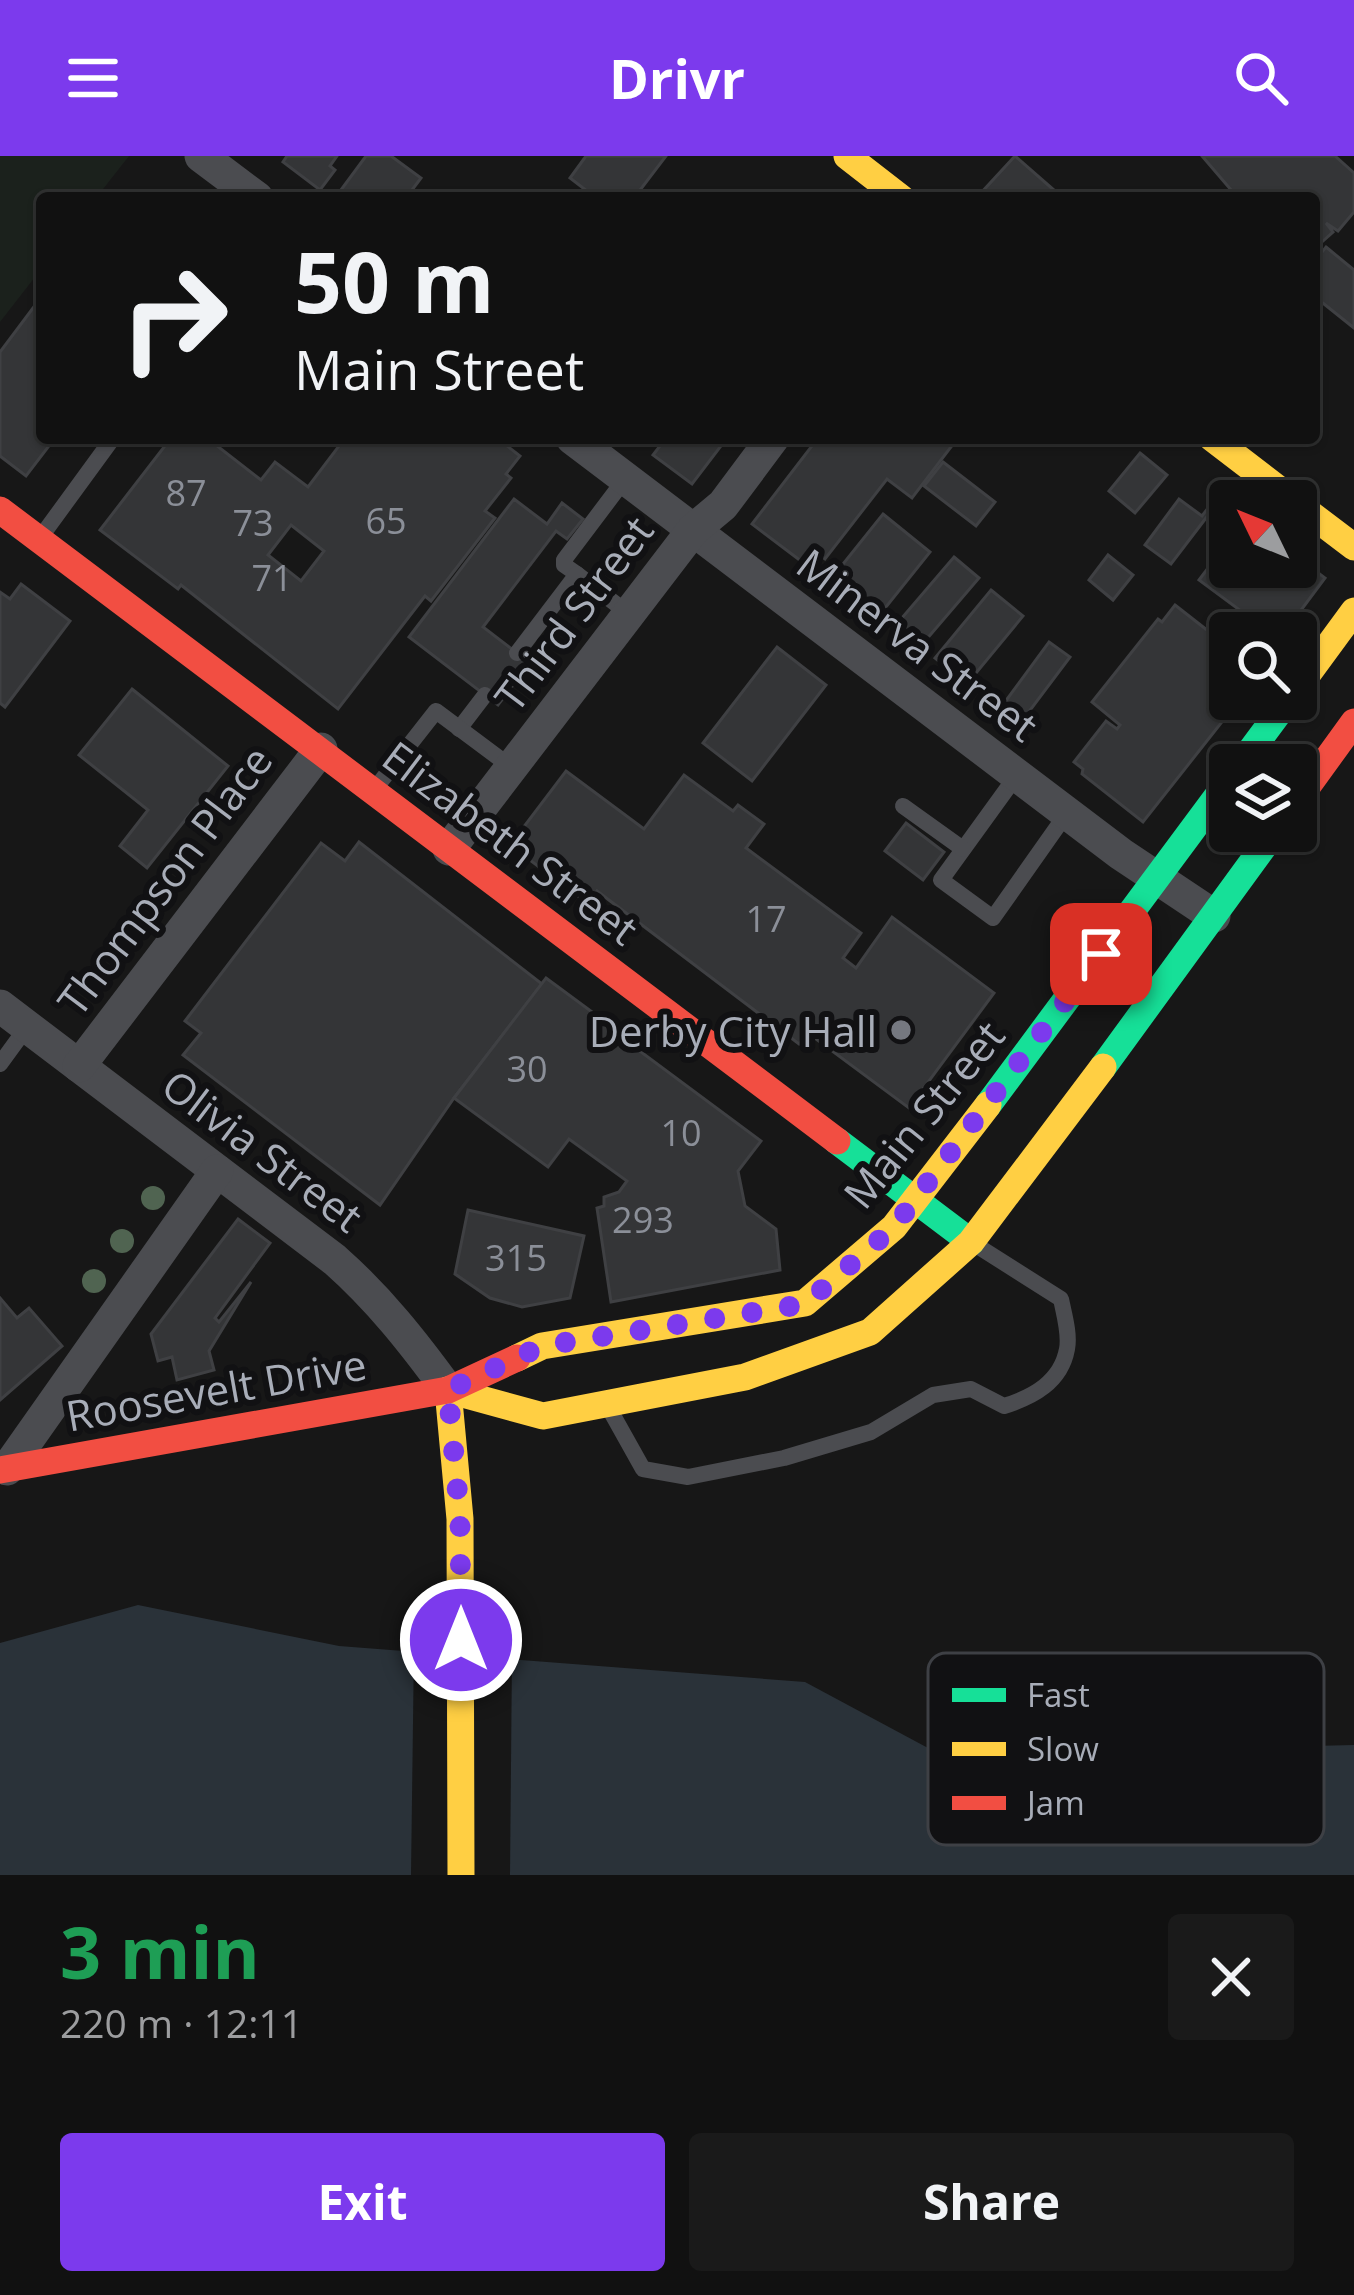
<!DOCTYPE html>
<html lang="en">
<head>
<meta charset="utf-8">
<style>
	body { margin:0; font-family:"Open Sans",sans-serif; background:#1a1a1a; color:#f1f3f6; height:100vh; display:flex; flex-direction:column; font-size:45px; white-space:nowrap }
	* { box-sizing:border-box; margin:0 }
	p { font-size:39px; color:#9c9d9f }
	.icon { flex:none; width:66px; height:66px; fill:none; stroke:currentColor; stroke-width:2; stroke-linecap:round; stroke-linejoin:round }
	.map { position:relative; height:1719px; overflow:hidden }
	.details { display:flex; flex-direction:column; background:#111; flex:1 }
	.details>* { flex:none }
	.hud { position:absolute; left:36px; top:36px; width:1284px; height:252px; border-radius:12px; box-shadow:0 3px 9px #0004,0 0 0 3px #303131; background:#111; color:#f1f3f6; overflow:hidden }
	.needle { width:78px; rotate:313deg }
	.buttons { position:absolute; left:1209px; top:324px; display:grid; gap:24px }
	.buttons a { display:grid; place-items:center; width:108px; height:108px; border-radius:12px; background:#111; box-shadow:0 3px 9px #0004,0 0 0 3px #303131; font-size:60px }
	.pin { position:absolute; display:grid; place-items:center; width:102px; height:102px; color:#fff; margin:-51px; border-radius:24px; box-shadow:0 6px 18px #0006 }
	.me { position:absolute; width:132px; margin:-66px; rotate:0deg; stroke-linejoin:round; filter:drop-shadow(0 0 9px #0008) }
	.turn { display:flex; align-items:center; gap:42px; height:252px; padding:0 60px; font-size:54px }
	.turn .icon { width:156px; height:156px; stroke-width:2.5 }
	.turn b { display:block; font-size:84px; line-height:102px }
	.round { display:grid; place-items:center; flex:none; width:126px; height:126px; border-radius:12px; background:#1a1a1a }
	.overview { display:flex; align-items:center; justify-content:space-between; height:204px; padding:0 60px }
	h1 { font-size:72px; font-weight:700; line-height:90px; color:#1e9e55 }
	.button { display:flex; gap:24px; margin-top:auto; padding:24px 60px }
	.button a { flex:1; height:138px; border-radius:12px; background:#7c3aed; color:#fff; font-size:48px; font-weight:700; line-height:138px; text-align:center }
	.button a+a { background:#1a1a1a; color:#f1f3f6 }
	header { display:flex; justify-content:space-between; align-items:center; height:156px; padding:0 60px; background:#7c3aed; color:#fff; font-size:54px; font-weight:700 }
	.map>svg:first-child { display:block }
	.green { fill:#1b211c }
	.water { fill:#2a3239 }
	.pier { fill:#171717 }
	.building { fill:#343537; stroke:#3f4043; stroke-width:3; fill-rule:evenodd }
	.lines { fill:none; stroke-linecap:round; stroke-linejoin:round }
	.lane { stroke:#4b4c50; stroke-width:16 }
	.street { stroke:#4b4c50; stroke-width:33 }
	.fast { stroke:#16e098; stroke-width:27 }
	.slow { stroke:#ffcf43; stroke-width:27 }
	.jam { stroke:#f24e42; stroke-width:27 }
	.tree { fill:#506451 }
	.route { stroke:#7c3aed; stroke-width:21; stroke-dasharray:0 37.8 }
	.poi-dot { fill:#757880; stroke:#111113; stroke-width:4.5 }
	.labels { text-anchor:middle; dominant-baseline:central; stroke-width:12; stroke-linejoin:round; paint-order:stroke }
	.number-label { font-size:36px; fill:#8b8f98 }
	.street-label { font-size:42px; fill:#a8adb8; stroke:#111113 }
	.poi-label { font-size:42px; fill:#a8adb8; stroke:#111113; text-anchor:end }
	.key { fill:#111113; stroke:#3e4045; stroke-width:3 }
	.key-label { font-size:33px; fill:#a8adb8 }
</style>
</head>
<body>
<header><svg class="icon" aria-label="menu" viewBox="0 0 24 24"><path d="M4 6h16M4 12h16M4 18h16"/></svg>Drivr<svg class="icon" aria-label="search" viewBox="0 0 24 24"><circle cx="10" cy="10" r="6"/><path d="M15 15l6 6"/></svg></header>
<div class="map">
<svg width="1354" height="1719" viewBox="0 0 1354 1719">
	<rect width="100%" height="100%" fill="#171717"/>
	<path class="green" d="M0,0H129L96,42H42V112L0,166Z"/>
	<path class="water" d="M138,1449L339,1490L805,1526L928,1592L1056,1624L1222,1592L1354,1589V1719H0V1487Z"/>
	<path class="pier" d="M414,1490L512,1498L510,1719H411Z"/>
	<g class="building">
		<path d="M287,0H337L330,10L335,14L320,34L283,6Z"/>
		<path d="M366,0H391L421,22L406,42H335Z"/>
		<path d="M586,0H666L634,42H596L570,22Z"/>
		<path d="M1015,0L1055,35L1049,42H984L980,38Z"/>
		<path d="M1202,0H1335L1354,17V56L1338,75L1326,67L1333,76L1314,93V42H1238Z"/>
		<path d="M1326,91L1354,114V172L1314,140V106Z"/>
		<path d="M42,140V282H55L26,320L0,300V196Z"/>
		<path d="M171,282H207L261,324L275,306L308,331L345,282H497L520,300L506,318L511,322L485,355L495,362L431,445L425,440L338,553L181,429L178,433L100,374ZM291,369L324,395L301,425L268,399Z"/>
		<path d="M666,282H727L692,328L653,299Z"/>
		<path d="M818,282H900L904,285L906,282H948L954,287L912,342L887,323L825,403L810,392L801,405L752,368Z"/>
		<path d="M1140,297L1167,319L1135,357L1109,335Z"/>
		<path d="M943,306L995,346L976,370L924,330Z"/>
		<path d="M1227,327L1251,345H1230V381L1206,362L1171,408L1145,389L1179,343L1202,360Z"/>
		<path d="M514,343L547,368L562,347L583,363L567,383L556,375L483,471L530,507L498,549L409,481Z"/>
		<path d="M883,358L930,396L878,461L831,423Z"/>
		<path d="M1230,383V411H1296V400L1325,422L1284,477H1247L1232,466L1241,455L1199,424Z"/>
		<path d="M1108,399L1133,419L1113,444L1089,424Z"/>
		<path d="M954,401L979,422L920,491L895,470Z"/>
		<path d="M21,428L70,465L5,551L0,547V436L10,443Z"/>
		<path d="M991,434L1023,460L967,528L935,502Z"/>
		<path d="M1175,449L1230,492L1219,505L1230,514V543H1240L1143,666L1082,618L1083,613L1074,606L1106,565L1117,573L1120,569L1092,546L1158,463L1162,466Z"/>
		<path d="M1049,486L1070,501L1022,565L1002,550Z"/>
		<path d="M777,491L826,529L752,625L703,587Z"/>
		<path d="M132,533L228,610L147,712L120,690L148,654L79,599Z"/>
		<path d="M566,615L644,673L684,619L733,655L738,649L764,668L746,692L861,777L843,802L856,812L892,761L994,837L909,952L808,877L799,888L597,735L588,748L510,689Z"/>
		<path d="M906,667L944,696L923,724L885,695Z"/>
		<path d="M359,686L542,828L454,942L380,1049L183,899L201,877L185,865L321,687L345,705Z"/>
		<path d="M546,822L607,867L606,870L761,985L738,1015L745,1050L776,1073L780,1114L611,1146L597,1052L604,1050V1041L619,1036L627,1025L569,983L548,1011L454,942Z"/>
		<path d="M468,1054L584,1080L570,1142L522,1151L490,1142L455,1118Z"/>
		<path d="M238,1063L270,1087L215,1162L219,1166L251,1126L209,1195L214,1214L177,1224L172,1201L158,1205L151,1178Z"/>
		<path d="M0,1142L17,1162L29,1152L62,1190L0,1244Z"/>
	</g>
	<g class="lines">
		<g class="lane">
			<path d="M40,382L113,282"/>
			<path d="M577,418L564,409V404L625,323"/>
			<path d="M517,497L577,418L629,458"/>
			<path d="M459,573L485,539"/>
			<path d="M1017,619L941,724L993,762L1067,657"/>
			<path d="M374,634L436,555L511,611"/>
			<path d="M903,650L963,693"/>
			<path d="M0,908L27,871"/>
			<path d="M610,1254L643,1313L688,1321L784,1302L871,1276L933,1239L971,1233L1004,1250C1033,1241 1061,1226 1067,1193C1070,1178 1064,1158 1061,1143L979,1091"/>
		</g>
		<g class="street">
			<path d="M201,0L257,42"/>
			<path d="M572,282L1121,698L1214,760"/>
			<path d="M449,693L693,374L723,349L773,282"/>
			<path d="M0,850L335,1104C379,1143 413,1186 448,1234"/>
			<path d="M79,910L321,593"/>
			<path d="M7,1313L217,1015"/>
		</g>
		<g class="fast">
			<path d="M1240,609L1289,543"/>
			<path d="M1103,911L1275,675"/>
			<path d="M988,949L1230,623"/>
			<path d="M837,985L971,1086"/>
		</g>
		<g class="slow">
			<path d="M847,0L901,42"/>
			<path d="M1212,282L1294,345"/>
			<path d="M1296,347L1354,391"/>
			<path d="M1296,534L1354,455"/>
			<path d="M517,1202L542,1190L805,1147L894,1071L988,949"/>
			<path d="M448,1234L460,1363L461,1719"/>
			<path d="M448,1234L543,1260L745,1221L870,1176L971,1086L1103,911"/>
		</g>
		<g class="jam">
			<path d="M0,354L837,985"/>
			<path d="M1296,646L1354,566"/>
			<path d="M0,1314L448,1234L517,1202"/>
		</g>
	</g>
	<g class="tree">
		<circle cx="153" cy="1042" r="12"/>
		<circle cx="122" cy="1085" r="12"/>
		<circle cx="94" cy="1125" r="12"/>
	</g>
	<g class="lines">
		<path class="route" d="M461,1484L460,1363L448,1234L542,1190L805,1148L894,1071L1101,798"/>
	</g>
	<circle class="poi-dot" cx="901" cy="874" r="12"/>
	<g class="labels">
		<g class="number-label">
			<text x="186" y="336">87</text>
			<text x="386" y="364">65</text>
			<text x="253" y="366">73</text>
			<text x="272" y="421">71</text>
			<text x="766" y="762">17</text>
			<text x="527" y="912">30</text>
			<text x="681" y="976">10</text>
			<text x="643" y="1063">293</text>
			<text x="516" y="1101">315</text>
		</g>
		<g class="street-label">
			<text transform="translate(573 457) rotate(-53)">Third Street</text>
			<text transform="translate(918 488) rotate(37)">Minerva Street</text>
			<text transform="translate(511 686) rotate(37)">Elizabeth Street</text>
			<text transform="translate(164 724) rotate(-53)">Thompson Place</text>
			<text transform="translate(923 958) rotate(-51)">Main Street</text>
			<text transform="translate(263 994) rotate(37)">Olivia Street</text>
			<text transform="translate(216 1233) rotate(-10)">Roosevelt Drive</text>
		</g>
		<g class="poi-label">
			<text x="877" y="874">Derby City Hall</text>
		</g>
	</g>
	<rect x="928" y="1497" width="396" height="192" rx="18" class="key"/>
	<rect x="952" y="1532" width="54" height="14" fill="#16e098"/>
	<rect x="952" y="1586" width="54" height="14" fill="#ffcf43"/>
	<rect x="952" y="1640" width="54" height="14" fill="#f24e42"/>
	<g class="key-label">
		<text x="1027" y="1551">Fast</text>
		<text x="1027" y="1605">Slow</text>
		<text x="1027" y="1659">Jam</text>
	</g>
</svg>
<div class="buttons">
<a><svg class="needle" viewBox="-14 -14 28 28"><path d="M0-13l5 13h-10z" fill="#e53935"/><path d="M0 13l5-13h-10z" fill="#9c9d9f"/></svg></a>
<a><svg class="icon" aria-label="search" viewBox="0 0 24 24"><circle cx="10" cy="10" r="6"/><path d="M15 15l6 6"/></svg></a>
<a><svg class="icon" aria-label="layers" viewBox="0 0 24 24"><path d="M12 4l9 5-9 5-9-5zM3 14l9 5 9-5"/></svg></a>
</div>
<div class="pin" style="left:1101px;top:798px;background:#d93025"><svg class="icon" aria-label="arrive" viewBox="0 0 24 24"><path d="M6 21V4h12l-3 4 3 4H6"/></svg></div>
<svg class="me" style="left:461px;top:1484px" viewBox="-20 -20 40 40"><circle r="17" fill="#7c3aed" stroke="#fff" stroke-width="3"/><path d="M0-11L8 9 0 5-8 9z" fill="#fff"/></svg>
<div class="hud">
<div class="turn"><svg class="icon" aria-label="right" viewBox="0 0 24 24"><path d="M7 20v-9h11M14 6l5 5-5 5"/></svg><div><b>50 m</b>Main Street</div></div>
</div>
</div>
<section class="details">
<div class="overview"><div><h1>3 min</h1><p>220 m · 12:11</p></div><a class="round"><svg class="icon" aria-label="close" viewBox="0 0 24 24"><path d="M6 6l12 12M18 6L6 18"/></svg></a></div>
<div class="button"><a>Exit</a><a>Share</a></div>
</section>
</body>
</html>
